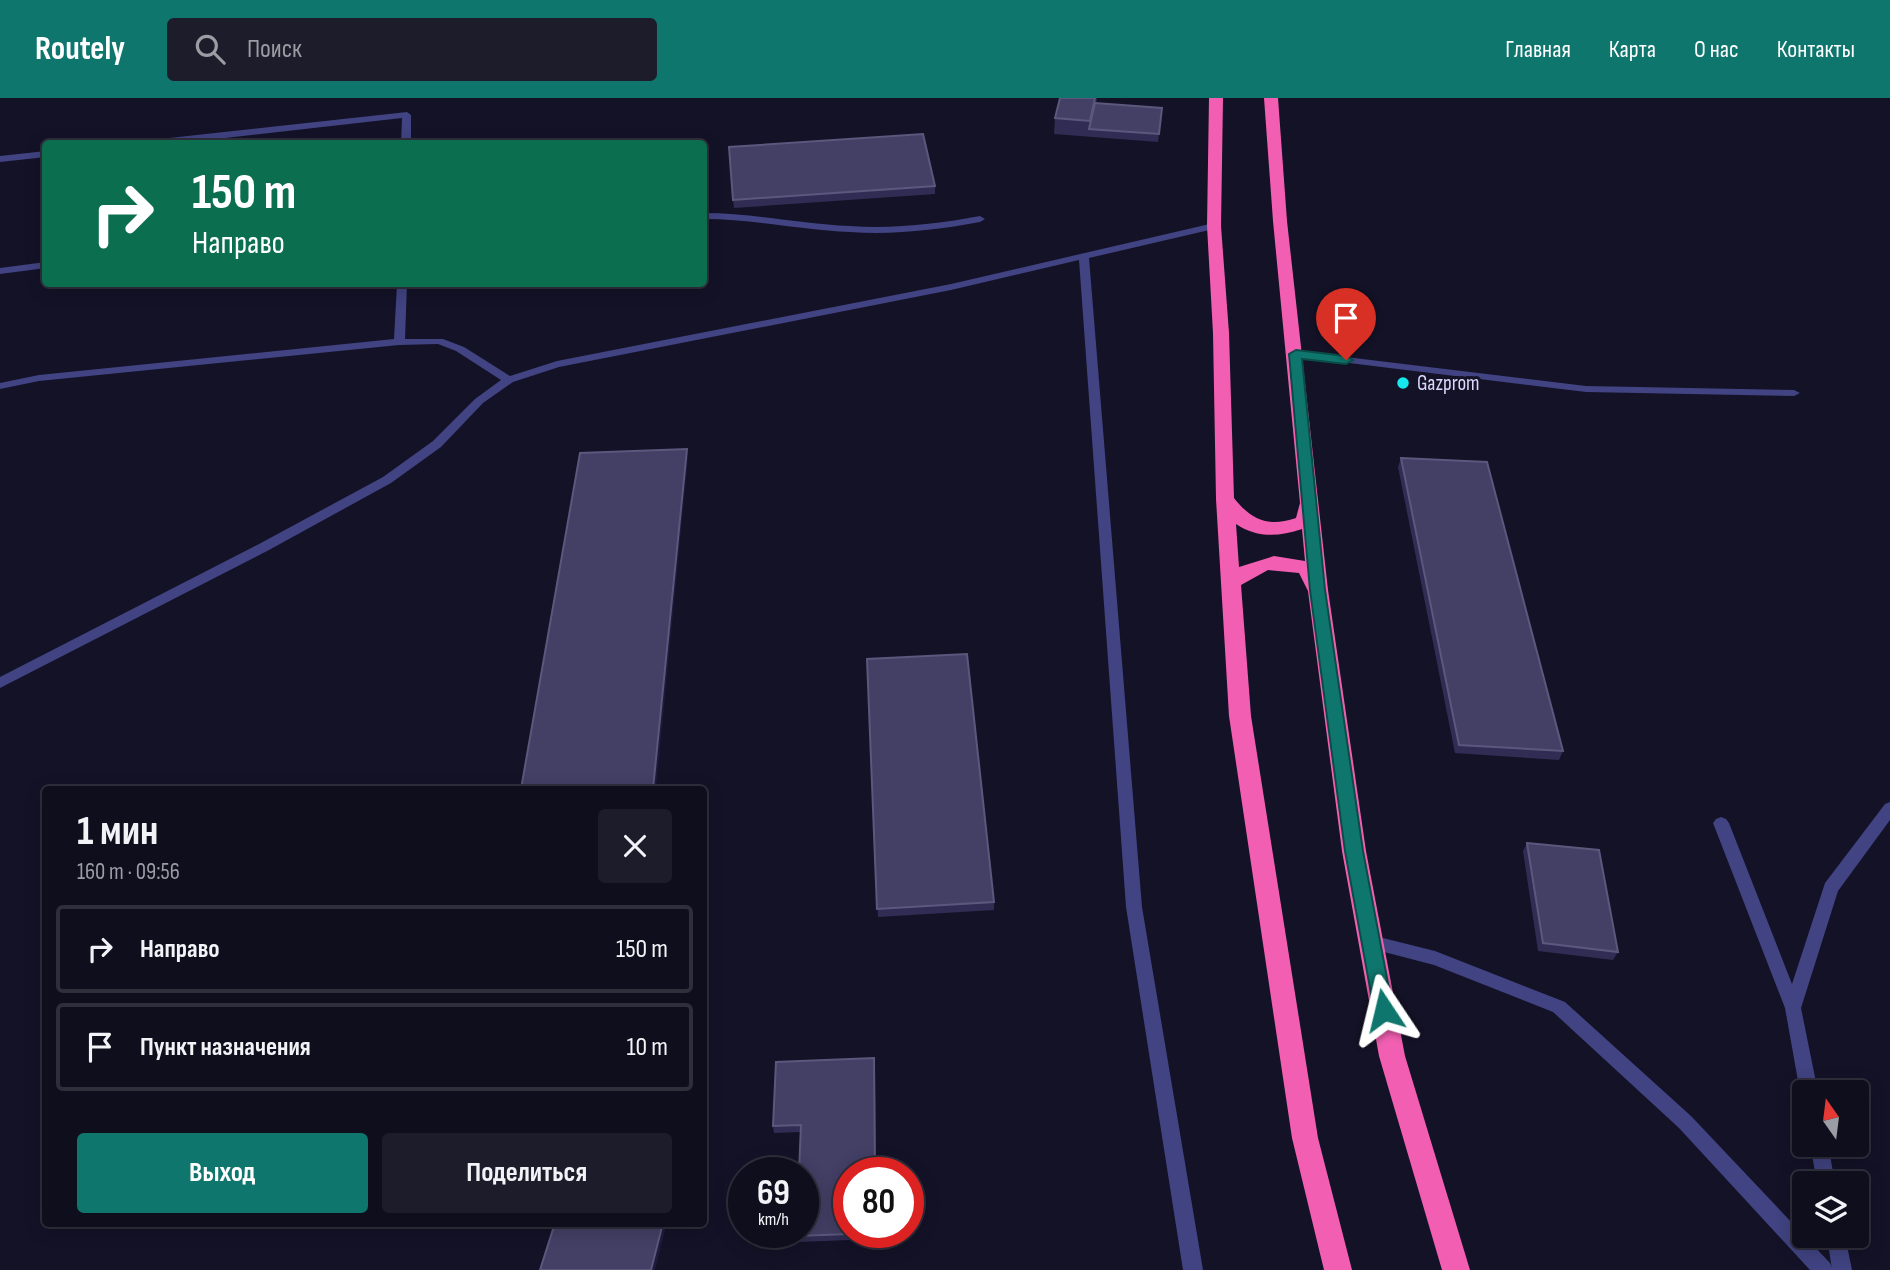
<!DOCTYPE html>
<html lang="ru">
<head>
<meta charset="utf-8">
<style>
	body { margin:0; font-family:"Sofia Sans Condensed",sans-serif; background:#1d1c2a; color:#f1f3f6; height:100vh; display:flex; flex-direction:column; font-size:26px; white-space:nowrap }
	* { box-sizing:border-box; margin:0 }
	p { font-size:23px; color:#9b9ca4 }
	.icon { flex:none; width:38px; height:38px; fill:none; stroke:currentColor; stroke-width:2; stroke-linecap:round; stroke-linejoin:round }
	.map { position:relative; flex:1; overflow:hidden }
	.side { position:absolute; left:42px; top:688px; width:665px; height:441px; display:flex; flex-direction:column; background:#0f0e1d; border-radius:7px; box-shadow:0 4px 18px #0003,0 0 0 2px #2f2e3b }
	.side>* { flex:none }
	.banner { position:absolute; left:42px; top:42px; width:665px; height:147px; border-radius:7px; box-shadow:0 4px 18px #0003,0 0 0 2px #2f2e3b; background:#0b6e4f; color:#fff; overflow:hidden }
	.needle { width:46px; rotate:346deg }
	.controls { position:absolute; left:1792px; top:982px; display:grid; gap:14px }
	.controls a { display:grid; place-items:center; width:77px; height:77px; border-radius:7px; background:#0f0e1d; box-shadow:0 4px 18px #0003,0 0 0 2px #2f2e3b; font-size:35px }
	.speed { position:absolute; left:728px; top:1059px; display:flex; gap:14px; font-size:35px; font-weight:700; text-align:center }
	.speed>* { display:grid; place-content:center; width:91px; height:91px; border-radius:50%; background:#0f0e1d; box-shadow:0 4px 18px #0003,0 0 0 2px #2f2e3b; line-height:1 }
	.speed small { font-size:18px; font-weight:400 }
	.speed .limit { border:10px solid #d22; background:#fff; color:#111 }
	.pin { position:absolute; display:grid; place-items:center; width:60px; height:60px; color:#fff; margin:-72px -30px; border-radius:50% 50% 50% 0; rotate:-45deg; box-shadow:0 0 7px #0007 }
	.pin .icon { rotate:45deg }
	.me { position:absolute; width:77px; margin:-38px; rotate:350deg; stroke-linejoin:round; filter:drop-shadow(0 0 5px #0008) }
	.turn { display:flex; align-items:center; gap:24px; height:147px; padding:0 35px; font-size:32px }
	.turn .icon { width:91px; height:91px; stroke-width:2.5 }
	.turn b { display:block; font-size:49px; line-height:60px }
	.round { display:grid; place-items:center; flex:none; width:74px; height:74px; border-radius:7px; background:#1d1c2a }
	.overview { display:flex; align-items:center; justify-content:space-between; height:119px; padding:0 35px }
	h1 { font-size:42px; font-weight:700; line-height:52px }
	.button { display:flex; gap:14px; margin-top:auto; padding:14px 35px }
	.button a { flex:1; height:80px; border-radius:7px; background:#0f766e; color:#fff; font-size:28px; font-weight:700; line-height:80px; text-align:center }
	.button a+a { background:#1d1c2a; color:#f1f3f6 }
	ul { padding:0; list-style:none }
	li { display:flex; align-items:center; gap:21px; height:88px; margin:0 14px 10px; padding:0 21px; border:4px solid #2f2e3b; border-radius:7px }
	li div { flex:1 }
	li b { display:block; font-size:26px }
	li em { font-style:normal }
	header { display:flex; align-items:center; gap:42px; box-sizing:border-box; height:98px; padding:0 35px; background:#0f766e; color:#fff }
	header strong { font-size:33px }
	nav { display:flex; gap:38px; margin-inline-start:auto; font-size:24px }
	.search { width:490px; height:63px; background:#1d1c2a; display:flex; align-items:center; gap:18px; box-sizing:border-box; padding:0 24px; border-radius:7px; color:#9b9ca4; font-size:26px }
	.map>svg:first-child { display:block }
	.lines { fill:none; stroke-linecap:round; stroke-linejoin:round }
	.lane { fill:#414382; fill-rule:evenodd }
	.street { fill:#414382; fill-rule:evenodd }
	.highway { fill:#f25fb2; fill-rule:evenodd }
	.wall { fill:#312c53 }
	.shaded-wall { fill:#1e1a3a }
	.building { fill:#433f65; stroke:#5b577d; stroke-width:2 }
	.route { fill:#0f766e; stroke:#0a4d48; stroke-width:2 }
	.poi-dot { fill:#16e8ed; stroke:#141227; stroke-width:2.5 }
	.labels { text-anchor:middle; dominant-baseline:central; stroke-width:6; stroke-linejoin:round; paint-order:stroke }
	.poi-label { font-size:21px; fill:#dcdafc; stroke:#141227; text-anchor:start }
</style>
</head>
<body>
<header>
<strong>Routely</strong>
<div class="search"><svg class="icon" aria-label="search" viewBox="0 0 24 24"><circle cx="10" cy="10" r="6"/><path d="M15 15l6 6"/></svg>Поиск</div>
<nav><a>Главная</a><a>Карта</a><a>О нас</a><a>Контакты</a></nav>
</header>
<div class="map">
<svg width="1890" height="1172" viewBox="0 0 1890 1172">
	<rect width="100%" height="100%" fill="#141227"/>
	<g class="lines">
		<g class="lane">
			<path d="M1296,253L1586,288L1794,292L1800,295L1794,298L1586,294L1292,258L1290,256Z"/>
			<path d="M1890,704V722L1838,793L1801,910L1818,994H1804V1000L1800,994L1785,910L1713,725L1716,721L1721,719L1726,721L1729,725L1792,886L1825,785L1885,706Z"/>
			<path d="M1810,1046H1828L1835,1085H1817Z"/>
			<path d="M1827,1138H1845L1852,1172H1832Z"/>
		</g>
		<g class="street">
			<path d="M407,14L411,17V46H401L402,20L172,46H138L142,43Z"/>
			<path d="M46,53V59L0,64V58Z"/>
			<path d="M704,115C753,115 801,126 850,128C894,131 937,126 980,118L985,121L980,124C937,132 894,137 850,134C801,132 753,121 704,121Z"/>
			<path d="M1214,125L1219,128L1218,130L1089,160L1142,809L1203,1172H1183L1126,809L1079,162L951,192L559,269L513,284L483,305L441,349L391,385L269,452L0,590V579L259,446L383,379L433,343L475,301L501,282L456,253L438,246L399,247L39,283L0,291V285L39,277L394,241L397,186H407L405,241H443L464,249L510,278L557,263L951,186Z"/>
			<path d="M46,164V170L0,176V170Z"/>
			<path d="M1371,837L1435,853L1565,904L1691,1018L1830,1165L1833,1172H1810L1679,1030L1553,914L1434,867L1365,849L1363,844L1365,839Z"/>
		</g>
		<path class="highway" d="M1209,0H1223L1221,128L1229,235L1234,400C1252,423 1269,429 1296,420L1300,405L1273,123L1264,0H1278L1287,123L1328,492L1366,753L1405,958L1470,1172H1442L1379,958L1342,753L1308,493L1299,475L1268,472L1241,487L1251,618L1318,1040L1352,1172H1324L1292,1040L1229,618L1216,401L1213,235L1207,128ZM1236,426C1257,440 1278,439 1302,431L1305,463L1274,458L1239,469Z"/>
	</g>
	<g class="wall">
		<path d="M1060,0H1097L1096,5L1162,10L1158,44L1054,36L1055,20Z"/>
		<path d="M935,88V96L734,110L733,102Z"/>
		<path d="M1401,360L1563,653L1559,662L1455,655L1398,369Z"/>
		<path d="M867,561L994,804V812L878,819Z"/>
		<path d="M1527,745L1618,854L1613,862L1538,853L1523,753Z"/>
		<path d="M875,968L876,1074H849L876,1134V1141L798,1144L797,1138L800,1034L774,1035L773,1028Z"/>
	</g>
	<g class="shaded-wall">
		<path d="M687,351L688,360L656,691H653Z"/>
		<path d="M663,1125H667L655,1172H651Z"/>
	</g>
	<g class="building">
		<path d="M1060,0H1095L1090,23L1055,20Z"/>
		<path d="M1095,5L1162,10L1159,36L1089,31Z"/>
		<path d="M923,36L935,88L733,102L729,49Z"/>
		<path d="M687,351L653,691H521L580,355Z"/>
		<path d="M1401,360L1487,364L1563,653L1459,647Z"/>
		<path d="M967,556L994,804L877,811L867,561Z"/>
		<path d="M1527,745L1599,752L1618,854L1543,845Z"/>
		<path d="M874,960L875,1074H849V1134L876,1135L797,1138V1134H803V1074H799L801,1027L773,1028L776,964Z"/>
		<path d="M555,1125H663L651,1172H540Z"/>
	</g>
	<path class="route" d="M1296,252L1346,258L1353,262L1346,266L1302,261L1325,492L1363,753L1393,912L1390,919L1384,921L1377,919L1374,912L1345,753L1310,492L1289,256Z"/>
	<circle class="poi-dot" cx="1403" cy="285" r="7"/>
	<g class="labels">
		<g class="poi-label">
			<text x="1417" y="285">Gazprom</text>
		</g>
	</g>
</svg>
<div class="controls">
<a><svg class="needle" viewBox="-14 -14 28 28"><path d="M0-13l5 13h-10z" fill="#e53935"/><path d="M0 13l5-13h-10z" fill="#9b9ca4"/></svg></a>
<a><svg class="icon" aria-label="layers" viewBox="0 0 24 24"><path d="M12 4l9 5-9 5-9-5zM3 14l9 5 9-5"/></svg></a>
</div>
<div class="speed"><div>69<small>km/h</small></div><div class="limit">80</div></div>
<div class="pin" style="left:1346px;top:262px;background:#d93025"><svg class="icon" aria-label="arrive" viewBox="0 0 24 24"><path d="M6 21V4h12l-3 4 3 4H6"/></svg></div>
<svg class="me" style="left:1384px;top:912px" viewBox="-20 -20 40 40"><path d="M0-17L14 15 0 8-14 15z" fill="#0f766e" stroke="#fff" stroke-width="4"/></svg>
<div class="banner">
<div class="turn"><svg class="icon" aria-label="right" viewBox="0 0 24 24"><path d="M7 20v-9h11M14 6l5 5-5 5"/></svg><div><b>150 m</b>Направо</div></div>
</div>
<section class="side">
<div class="overview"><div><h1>1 мин</h1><p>160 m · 09:56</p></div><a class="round"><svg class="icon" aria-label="close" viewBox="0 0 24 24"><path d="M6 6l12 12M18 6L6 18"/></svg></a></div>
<ul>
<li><svg class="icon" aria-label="right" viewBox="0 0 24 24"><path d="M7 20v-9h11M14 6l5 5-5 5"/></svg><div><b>Направо</b></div><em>150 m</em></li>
<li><svg class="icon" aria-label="arrive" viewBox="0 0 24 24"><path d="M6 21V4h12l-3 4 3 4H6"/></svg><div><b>Пункт назначения</b></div><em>10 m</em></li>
</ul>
<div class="button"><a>Выход</a><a>Поделиться</a></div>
</section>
</div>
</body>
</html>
